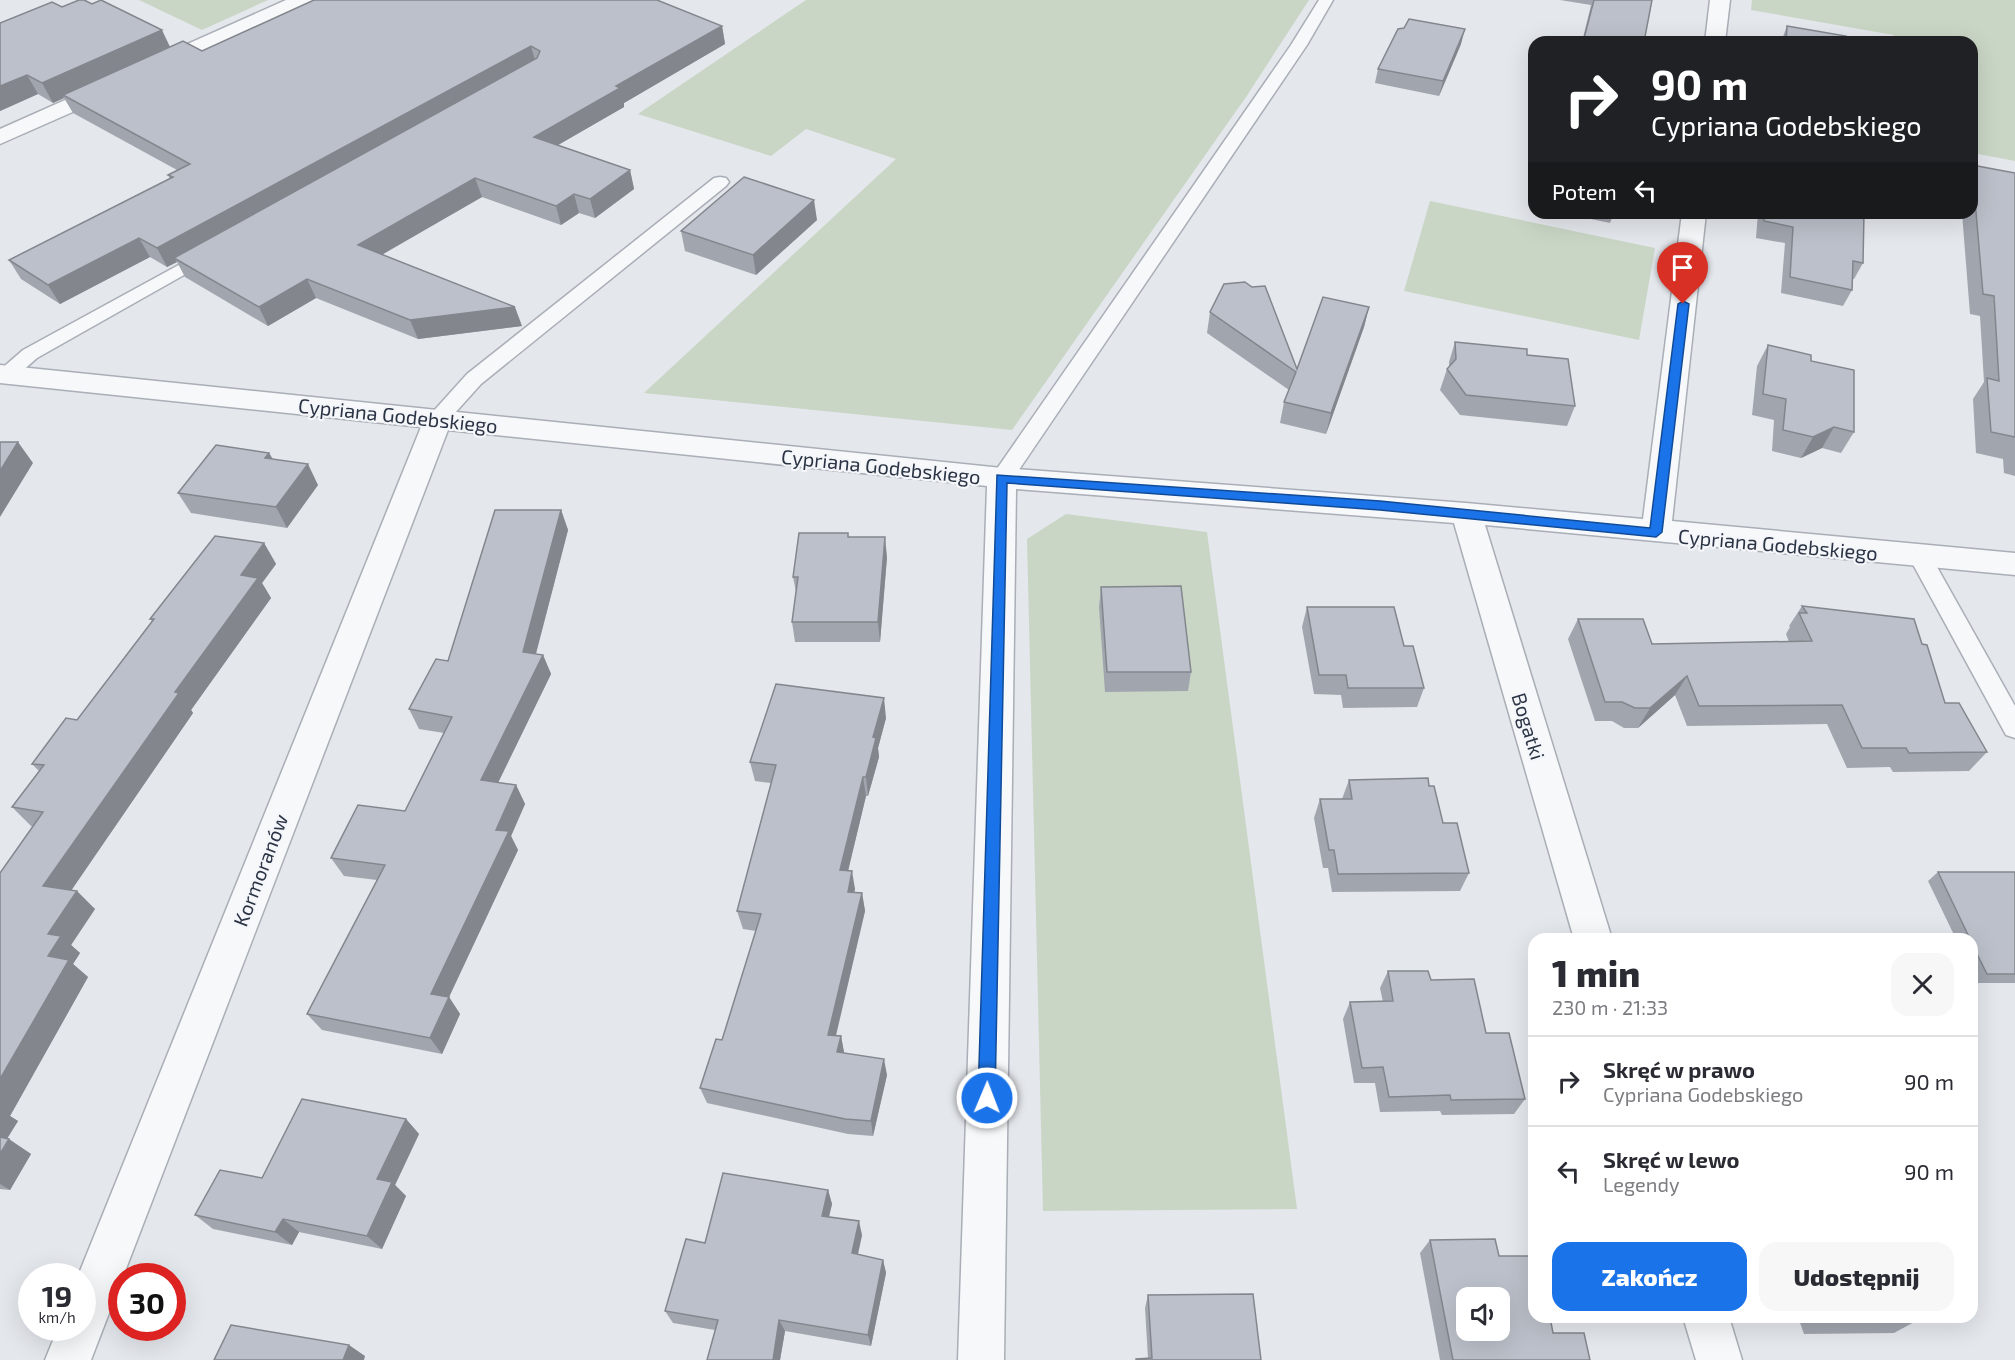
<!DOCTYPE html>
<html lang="pl">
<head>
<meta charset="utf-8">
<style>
	body { margin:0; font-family:"Exo 2",sans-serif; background:#f7f7f7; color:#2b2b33; height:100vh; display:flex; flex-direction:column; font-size:22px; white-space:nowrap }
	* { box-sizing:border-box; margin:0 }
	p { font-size:20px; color:#7c7c81 }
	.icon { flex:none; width:33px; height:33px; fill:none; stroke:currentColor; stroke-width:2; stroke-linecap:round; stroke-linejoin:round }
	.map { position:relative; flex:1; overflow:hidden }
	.drawer { position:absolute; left:1528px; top:933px; width:450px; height:390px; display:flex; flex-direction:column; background:#fff; border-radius:18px; box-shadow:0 6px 24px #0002 }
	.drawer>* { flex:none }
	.banner { position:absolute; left:1528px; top:36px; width:450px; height:183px; border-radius:18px; box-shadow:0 6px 24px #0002; background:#202124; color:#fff; overflow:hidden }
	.controls { position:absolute; left:1456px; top:1287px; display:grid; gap:12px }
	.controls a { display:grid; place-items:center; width:54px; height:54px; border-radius:12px; background:#fff; box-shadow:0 6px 24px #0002; font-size:30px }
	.speed { position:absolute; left:18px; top:1263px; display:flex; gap:12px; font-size:30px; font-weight:700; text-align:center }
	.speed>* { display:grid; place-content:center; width:78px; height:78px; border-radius:50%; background:#fff; box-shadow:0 6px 24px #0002; line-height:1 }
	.speed small { font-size:15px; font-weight:400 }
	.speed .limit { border:9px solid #d22; background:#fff; color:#111 }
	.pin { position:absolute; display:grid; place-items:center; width:51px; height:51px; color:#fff; margin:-62px -26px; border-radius:50% 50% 50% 0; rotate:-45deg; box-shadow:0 0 6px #0007 }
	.pin .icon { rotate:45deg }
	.me { position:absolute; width:66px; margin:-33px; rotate:1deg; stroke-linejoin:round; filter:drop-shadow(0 0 4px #0008) }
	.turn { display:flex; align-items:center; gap:21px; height:126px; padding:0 24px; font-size:27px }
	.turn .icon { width:78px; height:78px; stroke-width:2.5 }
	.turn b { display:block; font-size:42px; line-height:51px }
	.then { display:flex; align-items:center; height:57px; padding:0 24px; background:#0003; gap:12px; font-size:22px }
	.round { display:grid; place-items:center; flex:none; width:63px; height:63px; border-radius:18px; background:#f7f7f7 }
	.summary { display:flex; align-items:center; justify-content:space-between; height:102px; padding:0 24px }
	h1 { font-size:36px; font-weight:800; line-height:45px }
	.cta { display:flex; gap:12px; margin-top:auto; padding:12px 24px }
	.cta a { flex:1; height:69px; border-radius:18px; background:#1a73e8; color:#fff; font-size:24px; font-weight:800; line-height:69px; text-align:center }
	.cta a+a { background:#f7f7f7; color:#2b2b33 }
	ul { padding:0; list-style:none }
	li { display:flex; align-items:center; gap:18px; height:90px; padding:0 24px; border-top:2px solid #e1e1e2 }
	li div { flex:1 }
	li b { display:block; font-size:22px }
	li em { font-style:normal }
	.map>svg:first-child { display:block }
	.green { fill:#c9d6c5 }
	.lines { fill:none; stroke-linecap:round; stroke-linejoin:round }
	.service-casing { stroke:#a9aeb7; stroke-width:3 }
	.minor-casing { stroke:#a9aeb7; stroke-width:3 }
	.service { fill:#f7f8fa; fill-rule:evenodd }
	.minor { fill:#f7f8fa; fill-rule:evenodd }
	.wall { fill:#a1a5ae }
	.shaded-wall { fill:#83868d }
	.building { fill:#bbc0ca; stroke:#83868d; stroke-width:1.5; fill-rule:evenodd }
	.route { fill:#1a73e8; stroke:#114b97; stroke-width:1.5 }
	.labels { text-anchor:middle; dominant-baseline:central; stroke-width:4.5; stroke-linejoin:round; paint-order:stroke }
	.street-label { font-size:20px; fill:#2b3445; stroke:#f4f6f9 }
</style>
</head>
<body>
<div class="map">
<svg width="2015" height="1360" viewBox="0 0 2015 1360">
	<rect width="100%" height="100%" fill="#e4e7ec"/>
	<g class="green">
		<path d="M139,0H268L202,30Z"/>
		<path d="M806,0H1309L1246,97L1012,430L644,393L896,159L806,129L771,156L638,114Z"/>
		<path d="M1752,0H2015V161L1973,153L1972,42H1895L1894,35L1751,10Z"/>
		<path d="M1430,201L1655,248L1639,340L1404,291Z"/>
		<path d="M1066,514L1207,532L1297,1209L1043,1211L1027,539Z"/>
	</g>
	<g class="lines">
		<defs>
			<g id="service">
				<path d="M1319,0H1333L1307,45L1010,483L1002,485L994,483L991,478L994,473L1291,45Z"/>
				<path d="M720,177L726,178L729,182L726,186L481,384L445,424L438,426L431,424L428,419L431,414L467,374L714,178Z"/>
				<path d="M208,249L214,250L217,254L214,258L37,358L13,379L0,380V370L23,350Z"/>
				<path d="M1920,549L1928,551L2015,706V738L2006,735L1909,557L1912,551Z"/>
			</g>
			<g id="minor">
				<path d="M286,0H313L310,4L163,72L155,73L147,72L144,67L147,62Z"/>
				<path d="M1710,0H1730L1725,42H1705Z"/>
				<path d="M110,80L118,82L121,87L118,92L0,144V129Z"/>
				<path d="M1682,213H1706L1672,521L2015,553V575L1485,525L1612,939H1574L1454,523L1016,489L1004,1360H958L987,486L448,430L91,1360H45L58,1328H82V1276H78L421,427L0,383V365L1002,468L1466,503L1643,519Z"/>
				<path d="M1683,1317H1729L1742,1360H1696Z"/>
			</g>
		</defs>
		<use href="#service" class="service-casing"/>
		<use href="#minor" class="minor-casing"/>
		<use href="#service" class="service"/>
		<use href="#minor" class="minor"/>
	</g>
	<g class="wall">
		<path d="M1560,0H1652L1644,42H1582L1591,5Z"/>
		<path d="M62,7L170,47L202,51L722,26L725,44L624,103V107L558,145L630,170L634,189L595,218L579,213L561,225L482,197L382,254L522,326L418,339L316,298L268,326L185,277L177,262L167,267L150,257L60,304L21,279L9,260L170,179L168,175L177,170L73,113L64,98L53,103L38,94L0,111V23Z"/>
		<path d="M1787,26L1845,42H1781Z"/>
		<path d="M1461,44L1439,96L1375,83L1378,69Z"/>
		<path d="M1972,165L2015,173V476L2004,473L2003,459L1976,453L1973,399L1984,382L1980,316L1970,314L1962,213H1972Z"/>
		<path d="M1534,171V195L1529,193Z"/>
		<path d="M1562,213H1614L1610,223Z"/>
		<path d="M1758,213H1864L1863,263L1854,279H1853L1852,290L1843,306L1781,293L1785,243L1756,238Z"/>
		<path d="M817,220L756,275L685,251L681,231Z"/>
		<path d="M1369,307L1364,327L1326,434L1280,423L1284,402L1289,390L1207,333L1210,312L1297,369Z"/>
		<path d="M1455,342L1527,355L1575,406L1567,426L1460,415L1440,390L1447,369L1449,367V362Z"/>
		<path d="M1768,345L1811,361L1854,432L1841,453L1822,448L1801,458L1772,451L1774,420L1752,415L1757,366Z"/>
		<path d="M269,453L273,459L318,485L287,528L191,513L178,493Z"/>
		<path d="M561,510L568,530L536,654L543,655L551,674L498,783L516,785L525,804L511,836L518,850L449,997L460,1014L442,1054L322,1030L307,1014L377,880L344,876L331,858L405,811L444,733L419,729L409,709L448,661Z"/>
		<path d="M849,537L887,557L880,642H795L792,622L796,592L793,577Z"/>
		<path d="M264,543L276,564L262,583L271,598L191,710L193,713L71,890L95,909L71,945L80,953L73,964L88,977L10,1116L18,1121L7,1139L31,1154L10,1190L0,1189V873L33,827L31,826L12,807L39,771L32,764L77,720L152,621L150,619Z"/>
		<path d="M1101,587L1191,672L1188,691L1105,692L1099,607Z"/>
		<path d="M1802,606L1922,644L1945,703L1987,752L1969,771L1893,772L1890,767L1847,768L1827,724L1687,726L1675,695L1638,728H1624L1612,721H1595L1568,639L1578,619L1652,644L1789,642L1786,634L1790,627L1789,626Z"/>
		<path d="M1307,607L1404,646L1424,688L1417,707L1343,708L1341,695L1314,694L1302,627Z"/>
		<path d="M886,718L878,748L879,757L868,796H866L848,870L855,889L854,892L862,893L865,911L836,1036H841L844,1053L887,1075L873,1136L848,1134L707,1103L700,1088L722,1040L756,931L743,929L737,911L771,783L755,781L750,762Z"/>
		<path d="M1349,780L1429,786L1443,823L1469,873L1460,891L1332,892L1328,868H1323L1314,818L1320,799H1342Z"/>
		<path d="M1938,872H2015V983H1977L1972,974V939H1956L1928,881Z"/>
		<path d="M1388,971L1431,980L1486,1033L1525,1099L1514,1114L1442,1115L1440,1111L1380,1112L1375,1083H1354L1343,1019L1350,1002H1383L1380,988Z"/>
		<path d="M406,1119L419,1134L395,1185L406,1196L382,1249L299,1232L292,1245L213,1229L195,1215L262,1178Z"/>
		<path d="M828,1190L832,1204L829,1217L862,1235L858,1255L883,1260L886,1273L871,1346L785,1331L780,1360H707L715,1330L673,1323L665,1311L705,1243Z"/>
		<path d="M1430,1240L1499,1256L1553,1333L1590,1360H1440L1420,1253Z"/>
		<path d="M1148,1295L1261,1360L1148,1358L1145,1308Z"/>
		<path d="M1798,1317H1914L1916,1321L1894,1333L1804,1334Z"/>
	</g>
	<g class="shaded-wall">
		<path d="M722,26L725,44L624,103V107L539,156L534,137L616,86Z"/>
		<path d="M1465,29L1461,44L1439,96L1443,81Z"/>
		<path d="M162,30L171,49L63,95L64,98L53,103L42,83Z"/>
		<path d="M531,46L536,64L174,258L177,262L167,267L157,248Z"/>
		<path d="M27,75L38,94L0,111V86Z"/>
		<path d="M630,170L634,189L595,218L590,199Z"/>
		<path d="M475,178L482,197L366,264L358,245Z"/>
		<path d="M574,194L579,213L561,225L556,206Z"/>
		<path d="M814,200L817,220L756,275L753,255Z"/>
		<path d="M139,238L150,257L60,304L48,285Z"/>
		<path d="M307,279L316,298L268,326L259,307Z"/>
		<path d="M515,307L522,326L418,339L410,320Z"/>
		<path d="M1369,307L1364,327L1326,434L1331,413Z"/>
		<path d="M1834,427L1822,448L1801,458L1813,437Z"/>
		<path d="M18,442L33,463L0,517V471Z"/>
		<path d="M269,453L280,473L265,458Z"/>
		<path d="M308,464L318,485L287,528L276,507Z"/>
		<path d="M561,510L568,530L531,672L523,652Z"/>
		<path d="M885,537L887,557L880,642L878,622Z"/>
		<path d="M264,543L276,564L262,583L271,598L191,710L193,713L62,904L43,886L175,692L241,575Z"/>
		<path d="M543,655L551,674L490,799L481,780Z"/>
		<path d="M1687,676L1675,695L1638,728L1650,708Z"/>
		<path d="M884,698L886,718L878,748L879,757L868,796L866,777L873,737Z"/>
		<path d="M863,777L866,796L844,888L840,870Z"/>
		<path d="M516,785L525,804L511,836L518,850L449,997L460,1014L442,1054L430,1038L431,994L496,830Z"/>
		<path d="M852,871L855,889L851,910L848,892Z"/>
		<path d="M77,891L95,909L71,945L80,953L73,964L88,977L10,1116L18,1121L1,1148L0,1147V1079L48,956V934Z"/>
		<path d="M862,893L865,911L832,1051L828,1035Z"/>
		<path d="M841,1036L844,1052L841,1069L837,1052Z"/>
		<path d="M884,1059L887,1075L873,1136L871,1121Z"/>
		<path d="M406,1119L419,1134L395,1185L406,1196L382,1249L367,1236L377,1179Z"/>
		<path d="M9,1139L31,1154L10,1190L0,1184V1154Z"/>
		<path d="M828,1190L832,1204L826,1229L822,1216Z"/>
		<path d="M283,1219L299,1232L292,1245L275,1232Z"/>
		<path d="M859,1221L862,1235L855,1266L852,1253Z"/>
		<path d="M883,1260L886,1273L871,1346L868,1335Z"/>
		<path d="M779,1320L785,1331L780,1360H773Z"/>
		<path d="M349,1345L365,1356L364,1360H343Z"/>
	</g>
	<g class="building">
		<path d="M79,0H84L92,4L101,0L162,30L42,83L27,75L0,86V23L52,2L62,7Z"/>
		<path d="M314,0H657L722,26L616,86L620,88L534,137L630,170L590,199L574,194L556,206L475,178L358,245L515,307L410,320L307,279L259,307L174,258L537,58L540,51L531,46L157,248L139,238L48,285L9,260L173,177L168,175L190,164L63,95L183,41L202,51Z"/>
		<path d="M1594,0H1652L1644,42H1583Z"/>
		<path d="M1409,19L1465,29L1443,81L1378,69L1398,29L1404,28Z"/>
		<path d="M1787,26L1846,36L1845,42H1786Z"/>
		<path d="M1972,165L2015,173V437L1991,432L1987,378L1999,381L1994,296L1983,294Z"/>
		<path d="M744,177L814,200L753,255L681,231Z"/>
		<path d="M1764,213H1864L1863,263L1853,261L1852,290L1790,277L1793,227L1764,221Z"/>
		<path d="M1245,282L1252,287L1265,286L1297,369L1323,297L1369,307L1331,413L1284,402L1296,372L1210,312L1224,284Z"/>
		<path d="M1455,342L1527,349V355L1568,359L1575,406L1466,395L1447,369L1456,359Z"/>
		<path d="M1768,345L1811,355V361L1854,370V432L1834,427L1813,437L1783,430L1786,399L1763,394Z"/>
		<path d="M0,442H18L0,471Z"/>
		<path d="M216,445L269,453L265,458L308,464L276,507L178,493Z"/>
		<path d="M495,510H561L523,652L543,655L481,780L516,785L496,830L509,831L431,994L449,997L430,1038L307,1014L385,865L331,858L358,805L405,811L452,717L409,709L436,659L448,661Z"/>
		<path d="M799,533H848V537H885L878,622H792L798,577H793Z"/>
		<path d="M215,536L264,543L241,575L258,578L175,692L179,693L43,886L77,891L48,934L61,936L48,956L69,960L0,1079V873L43,812L12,807L44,765L32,764L66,718L77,720L154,619H150Z"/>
		<path d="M1181,586L1191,672H1107L1101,587Z"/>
		<path d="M1802,606L1914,619L1922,644L1927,645L1945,703H1959L1987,752L1909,753L1906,748H1862L1842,705L1699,706L1687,676L1650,708H1635L1622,702H1605L1578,619H1643L1652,644L1812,641L1799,613H1807Z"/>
		<path d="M1307,607H1394L1404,646H1413L1424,688H1348L1346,675H1319Z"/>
		<path d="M776,684L884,698L873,737L876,738L866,777H863L840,870L852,871L848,892L862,893L828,1035L841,1036L837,1052L884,1059L871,1121L845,1119L700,1088L716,1039L722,1040L761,914L737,911L776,765L750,762Z"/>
		<path d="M1428,778L1429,786H1434L1443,823H1457L1469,873L1338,874L1334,850H1329L1320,799H1352L1349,780Z"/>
		<path d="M1938,872H2015V974H1987L1972,944V939H1970Z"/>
		<path d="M1388,971H1428L1431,980L1474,979L1486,1033H1509L1525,1099L1451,1100L1450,1095L1389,1097L1383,1067L1362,1068L1350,1002L1393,1001Z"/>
		<path d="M302,1099L406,1119L377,1179L392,1182L367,1236L283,1219L275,1232L195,1215L220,1170L262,1178Z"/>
		<path d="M0,1137L9,1139L0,1154Z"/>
		<path d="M723,1173L828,1190L822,1216L859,1221L852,1253L883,1260L868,1335L779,1320L773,1360H707L718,1320L665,1311L686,1239L705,1243Z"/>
		<path d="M1495,1239L1499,1256H1534V1317H1550L1553,1333H1584L1590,1360H1453L1430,1240ZM1467,1298H1500V1330H1467Z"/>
		<path d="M1253,1294L1261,1360H1136V1359L1152,1358L1148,1295Z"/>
		<path d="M1821,1317H1914L1916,1321L1823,1322Z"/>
		<path d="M231,1325L349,1345L343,1360H214Z"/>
	</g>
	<path class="route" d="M1683,301L1689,304L1662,532L1656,537L1380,510L1007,483L995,1098L993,1104L987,1106L981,1104L978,1098L997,475L1380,501L1650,528L1678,304Z"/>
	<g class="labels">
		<g class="street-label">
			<text transform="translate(398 415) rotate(6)">Cypriana Godebskiego</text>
			<text transform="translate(881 466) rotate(6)">Cypriana Godebskiego</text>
			<text transform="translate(1778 544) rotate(5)">Cypriana Godebskiego</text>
			<text transform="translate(1529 726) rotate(73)">Bogatki</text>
			<text transform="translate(260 870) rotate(-69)">Kormoranów</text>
		</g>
	</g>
</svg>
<div class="controls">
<a><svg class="icon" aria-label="sound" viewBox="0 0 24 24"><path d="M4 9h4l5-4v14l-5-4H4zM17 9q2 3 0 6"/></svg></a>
</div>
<div class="speed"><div>19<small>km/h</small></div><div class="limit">30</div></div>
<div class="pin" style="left:1683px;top:304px;background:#d93025"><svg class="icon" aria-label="arrive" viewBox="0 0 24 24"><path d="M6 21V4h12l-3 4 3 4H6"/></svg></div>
<svg class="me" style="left:987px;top:1098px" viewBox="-20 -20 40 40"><circle r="17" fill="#1a73e8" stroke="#fff" stroke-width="3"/><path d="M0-11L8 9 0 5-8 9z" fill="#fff"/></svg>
<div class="banner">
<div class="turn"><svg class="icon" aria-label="right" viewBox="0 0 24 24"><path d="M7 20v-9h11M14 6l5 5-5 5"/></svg><div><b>90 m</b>Cypriana Godebskiego</div></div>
<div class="then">Potem<svg class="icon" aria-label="left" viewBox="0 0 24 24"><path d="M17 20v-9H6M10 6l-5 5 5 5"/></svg></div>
</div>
<section class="drawer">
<div class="summary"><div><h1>1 min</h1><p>230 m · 21:33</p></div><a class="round"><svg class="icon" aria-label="close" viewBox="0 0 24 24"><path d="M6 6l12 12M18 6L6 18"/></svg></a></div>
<ul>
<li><svg class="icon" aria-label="right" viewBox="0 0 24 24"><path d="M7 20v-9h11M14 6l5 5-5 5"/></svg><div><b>Skręć w prawo</b><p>Cypriana Godebskiego</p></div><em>90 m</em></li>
<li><svg class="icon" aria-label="left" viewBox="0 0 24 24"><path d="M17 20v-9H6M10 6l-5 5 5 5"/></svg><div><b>Skręć w lewo</b><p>Legendy</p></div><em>90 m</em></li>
</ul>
<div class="cta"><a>Zakończ</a><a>Udostępnij</a></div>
</section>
</div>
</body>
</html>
